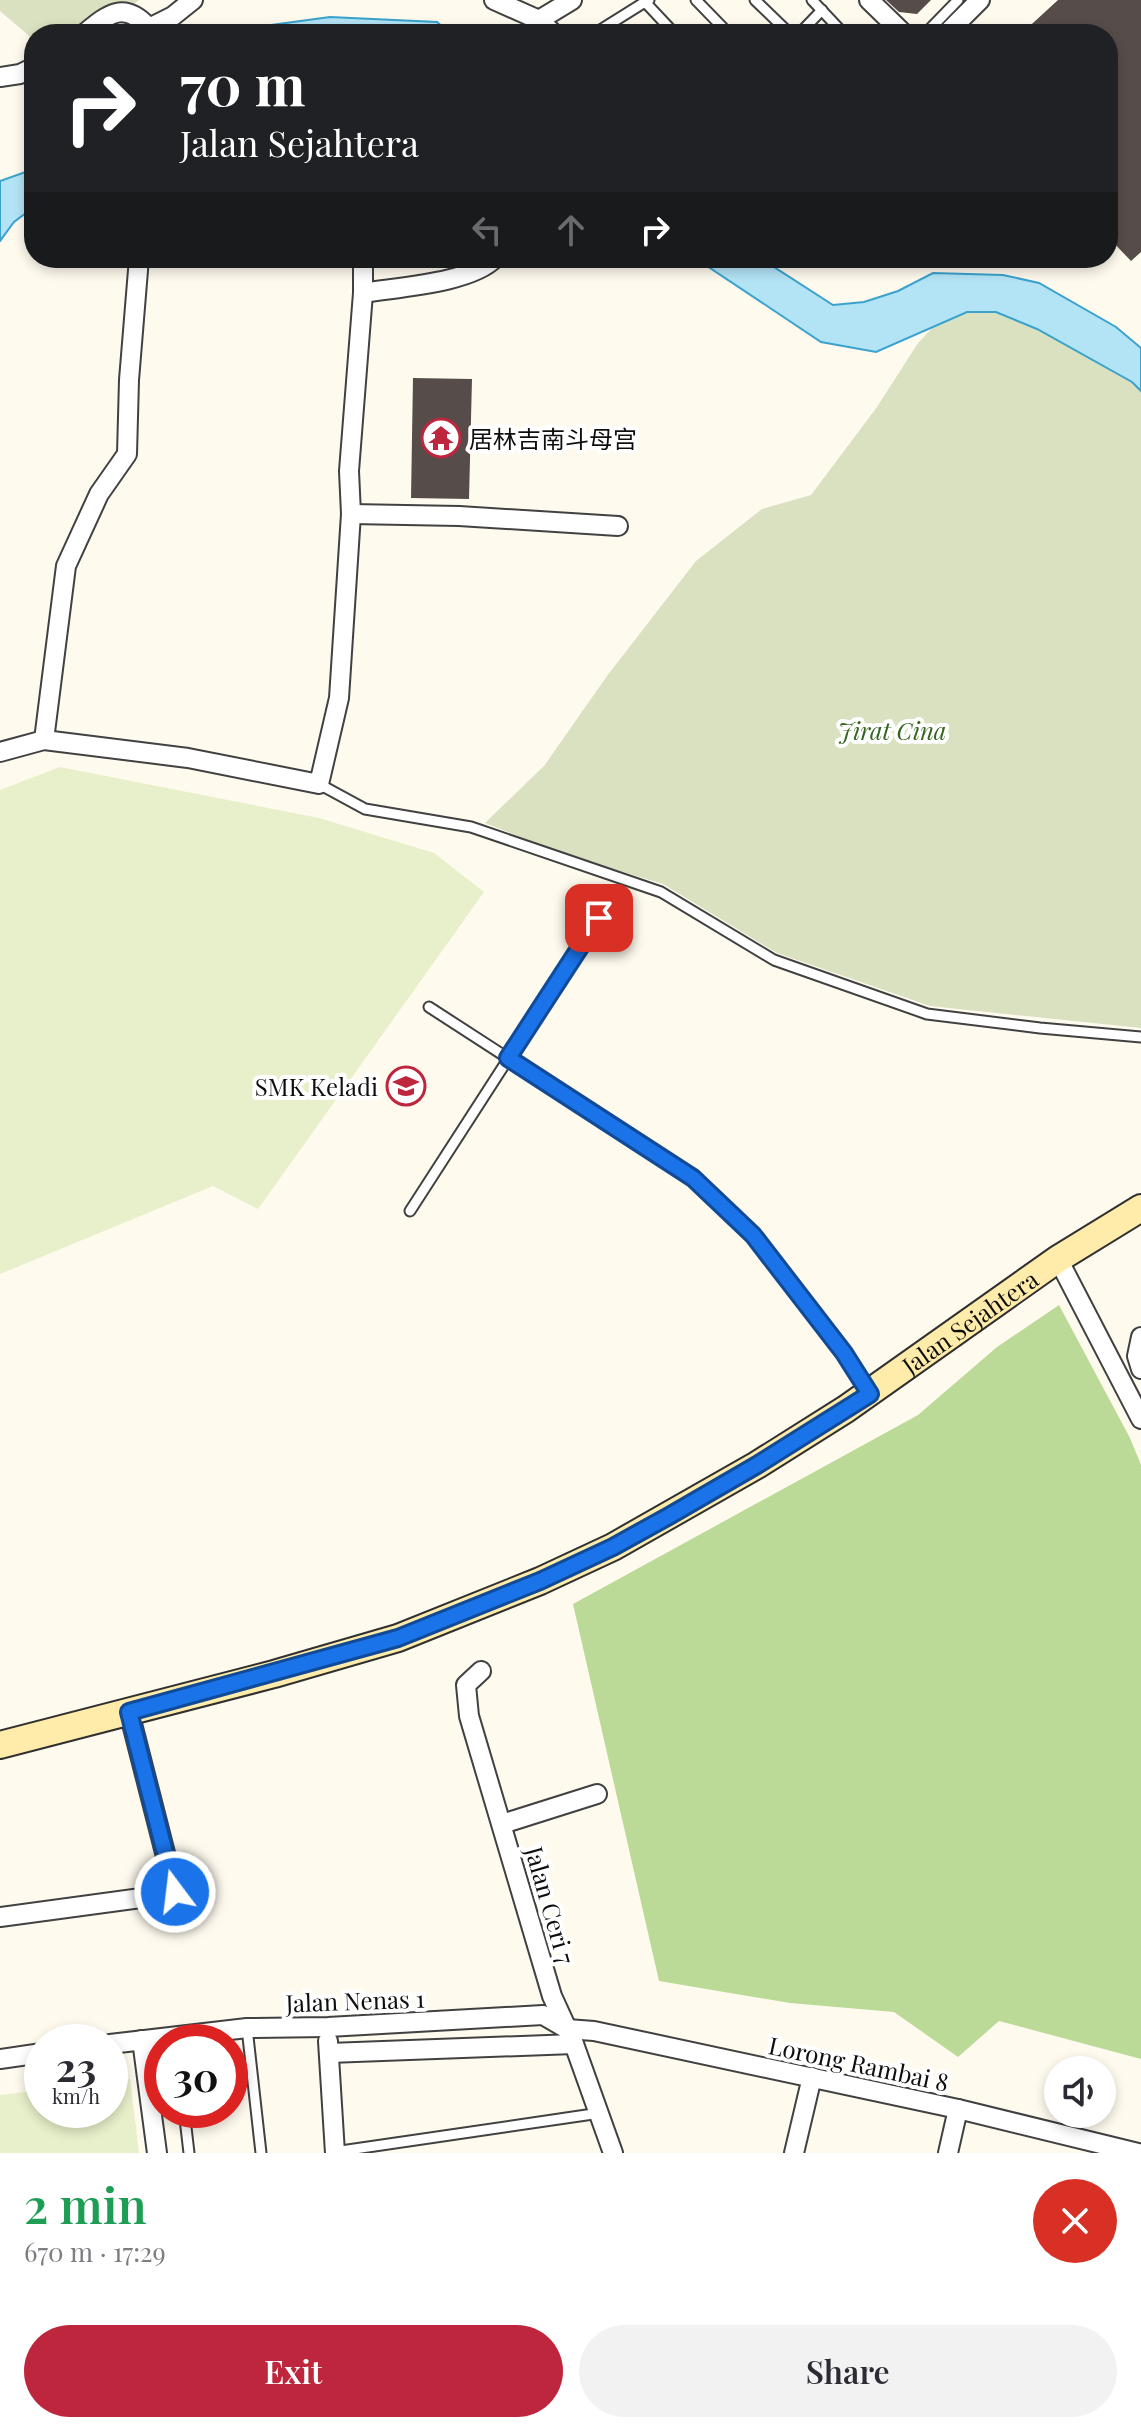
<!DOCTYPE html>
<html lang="en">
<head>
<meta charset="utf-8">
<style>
	body { margin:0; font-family:"Playfair Display","Noto Sans SC",serif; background:#f2f2f3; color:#2b2b33; height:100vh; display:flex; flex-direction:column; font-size:30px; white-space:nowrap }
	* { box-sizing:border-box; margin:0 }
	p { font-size:26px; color:#7c7c81 }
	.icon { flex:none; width:44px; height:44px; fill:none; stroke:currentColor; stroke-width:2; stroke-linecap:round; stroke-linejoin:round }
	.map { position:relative; height:2153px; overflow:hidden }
	.details { display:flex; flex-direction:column; background:#fff; flex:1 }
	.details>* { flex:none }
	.guide { position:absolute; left:24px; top:24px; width:1094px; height:244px; border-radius:32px; box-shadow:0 4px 12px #0003; background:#202124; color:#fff; overflow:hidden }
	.buttons { position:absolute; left:1044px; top:2056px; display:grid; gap:16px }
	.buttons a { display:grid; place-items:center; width:72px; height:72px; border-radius:50%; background:#fff; box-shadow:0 4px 12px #0003; font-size:40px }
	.speed { position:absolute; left:24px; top:2024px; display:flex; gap:16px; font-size:40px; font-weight:700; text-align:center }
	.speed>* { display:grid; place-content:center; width:104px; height:104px; border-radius:50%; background:#fff; box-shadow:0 4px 12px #0003; line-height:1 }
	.speed small { font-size:20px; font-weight:400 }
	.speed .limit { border:12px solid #d22; background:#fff; color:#111 }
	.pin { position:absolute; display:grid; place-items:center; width:68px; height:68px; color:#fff; margin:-34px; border-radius:16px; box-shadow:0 4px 12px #0006 }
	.me { position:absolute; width:88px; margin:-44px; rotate:345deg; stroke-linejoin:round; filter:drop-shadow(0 0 6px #0008) }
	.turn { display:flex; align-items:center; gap:28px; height:168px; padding:0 24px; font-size:36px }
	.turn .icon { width:104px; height:104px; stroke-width:2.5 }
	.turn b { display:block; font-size:56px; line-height:68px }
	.lanes { display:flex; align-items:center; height:76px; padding:0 24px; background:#0003; justify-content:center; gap:40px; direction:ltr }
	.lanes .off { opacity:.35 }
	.round { display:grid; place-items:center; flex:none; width:84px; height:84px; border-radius:42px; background:#f2f2f3 }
	.summary { display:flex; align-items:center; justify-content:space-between; height:136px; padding:0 24px }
	h1 { font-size:48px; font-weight:600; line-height:60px; color:#1e9e55 }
	.cta { display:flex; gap:16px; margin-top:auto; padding:16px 24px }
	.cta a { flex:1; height:92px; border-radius:48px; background:#be263d; color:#fff; font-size:32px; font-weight:600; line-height:92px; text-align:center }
	.cta a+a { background:#f2f2f3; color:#2b2b33 }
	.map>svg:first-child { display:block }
	.forest { fill:#bcda97 }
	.cemetery { fill:#d9e1c0 }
	.pitch { fill:#e7f0ca }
	.water { fill:#b3e4f6; stroke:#3aa2cd; stroke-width:2 }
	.building { fill:#564d4a }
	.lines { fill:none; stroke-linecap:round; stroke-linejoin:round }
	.lane-casing { stroke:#414141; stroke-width:13 }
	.street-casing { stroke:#414141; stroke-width:22 }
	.secondary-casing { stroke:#303030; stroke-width:30 }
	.lane { stroke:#fff; stroke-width:9 }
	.street { stroke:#fff; stroke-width:18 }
	.secondary { stroke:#ffecaa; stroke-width:26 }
	.route-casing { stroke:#114b97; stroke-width:20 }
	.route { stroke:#1a73e8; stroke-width:14 }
	.labels { text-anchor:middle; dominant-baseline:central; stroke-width:8; stroke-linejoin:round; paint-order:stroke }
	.poi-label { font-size:24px; fill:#0e0e0e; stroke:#fff; text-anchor:start }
	.park-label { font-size:24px; font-style:italic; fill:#34651e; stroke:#fff }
	.street-label { font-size:24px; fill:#0e0e0e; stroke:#fff }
</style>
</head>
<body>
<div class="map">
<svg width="1141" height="2153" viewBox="0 0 1141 2153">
	<rect width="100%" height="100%" fill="#fffaee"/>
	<path class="forest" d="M1059,1305L1130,1438L1141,1465V2059L999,2021L958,2057L894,2012L790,2003L659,1981L573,1604L918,1415L997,1347Z"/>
	<g class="cemetery">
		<path d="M0,0H139L127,10L82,34H34V40L0,11Z"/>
		<path d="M959,300L1141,353V1028L930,1006L777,953L663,884L573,857L485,823L544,766L607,676L696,561L762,509L811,495L877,407L918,343Z"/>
	</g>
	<g class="pitch">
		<path d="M60,767L319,818L434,853L484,892L258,1209L213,1186L0,1274V790Z"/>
		<path d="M130,2079L139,2153H0V2095L42,2090V2110H110V2081Z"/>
	</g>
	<g class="water">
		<path d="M330,17L437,22L451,34H238L271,25Z"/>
		<path d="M34,169V207L14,222L0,241V181Z"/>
		<path d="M695,258H760L833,305L864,302L898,291L933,273L1003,275L1039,283L1116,327L1141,348V391L1132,382L1037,329L996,312H967L876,352L821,342Z"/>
	</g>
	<g class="building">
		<path d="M886,0H931L917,14L899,12Z"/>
		<path d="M1058,0H1141V252L1131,261L1108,237V34H1021Z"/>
		<path d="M413,378L472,379L469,499L411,498Z"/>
	</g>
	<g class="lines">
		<defs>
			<g id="lane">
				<path d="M649,0L645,2L675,34"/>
				<path d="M696,0L729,34"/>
				<path d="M755,0L790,34"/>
				<path d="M812,0L844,34"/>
				<path d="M611,24L621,34"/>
				<path d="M597,32L645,2"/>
				<path d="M799,34L822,10"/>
				<path d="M925,34L958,0"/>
				<path d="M319,784L365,809L471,827L661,892L774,960L927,1014L1040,1028L1141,1037"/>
				<path d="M429,1007L693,1178L753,1235L844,1353L867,1389"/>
				<path d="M410,1211L599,918"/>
				<path d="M247,2028L261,2153"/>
				<path d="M184,2110L189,2153"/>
				<path d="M334,2152L600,2113"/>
			</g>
			<g id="street">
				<path d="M494,0L539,20L554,34"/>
				<path d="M869,0L904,34"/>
				<path d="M149,28L173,16L193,0"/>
				<path d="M84,34C108,14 124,0 149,28L148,34"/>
				<path d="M535,34L539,20L572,0"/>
				<path d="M946,34L980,0"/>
				<path d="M0,77L20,74L34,67"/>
				<path d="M363,293C399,287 471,283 495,258"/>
				<path d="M351,514L459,516L618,526"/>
				<path d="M44,740L66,566L99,494L127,454L129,380L139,258"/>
				<path d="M0,752L44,740L188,758L319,784L339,698L351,514L349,471L363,293V258"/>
				<path d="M1058,1259L1141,1419"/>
				<path d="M1141,1337L1137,1356L1141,1369"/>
				<path d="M481,1671L466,1685L469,1716L552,1996L574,2044L613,2153"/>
				<path d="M129,1712L175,1892"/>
				<path d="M502,1824L597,1794"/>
				<path d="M0,1917L200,1890"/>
				<path d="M142,2040L157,2153"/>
				<path d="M328,2041L335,2153"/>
				<path d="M110,2044L247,2028L328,2027L543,2015L567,2029L594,2031L958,2109L1138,2153"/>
				<path d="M329,2053L574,2044"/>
				<path d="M0,2059L42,2053"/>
				<path d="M794,2153L812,2077"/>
				<path d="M948,2153L958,2109"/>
			</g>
			<g id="secondary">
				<path id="s1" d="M0,1745L274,1674L398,1638L540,1581L613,1547L757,1465L846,1409L1058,1259L1141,1208"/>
			</g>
		</defs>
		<use href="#lane" class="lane-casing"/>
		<use href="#street" class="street-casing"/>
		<use href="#secondary" class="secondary-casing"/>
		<use href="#lane" class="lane"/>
		<use href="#street" class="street"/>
		<use href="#secondary" class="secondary"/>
	</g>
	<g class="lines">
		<defs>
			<path id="route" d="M175,1892L129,1712L398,1638L540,1581L613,1547L669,1516L757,1465L870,1394L844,1353L753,1235L693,1178L508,1058L599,918"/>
		</defs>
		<use href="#route" class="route-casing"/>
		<use href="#route" class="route"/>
	</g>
	<defs>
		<symbol id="temple-ring" viewBox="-11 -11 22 22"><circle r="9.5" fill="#fff" stroke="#be263d" stroke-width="1.5"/><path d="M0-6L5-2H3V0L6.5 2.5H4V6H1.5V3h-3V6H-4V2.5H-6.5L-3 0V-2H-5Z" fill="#be263d"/></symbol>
		<symbol id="school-ring" viewBox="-11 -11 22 22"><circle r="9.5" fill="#fff" stroke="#be263d" stroke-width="1.5"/><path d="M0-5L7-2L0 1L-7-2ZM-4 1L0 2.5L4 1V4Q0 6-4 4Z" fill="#be263d"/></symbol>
	</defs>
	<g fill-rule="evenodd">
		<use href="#temple-ring" x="419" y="416" width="44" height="44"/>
		<use href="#school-ring" x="384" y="1064" width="44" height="44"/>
	</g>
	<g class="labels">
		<g class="poi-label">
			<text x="469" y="438">居林吉南斗母宫</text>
			<text x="378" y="1086" text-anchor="end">SMK Keladi</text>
		</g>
		<g class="park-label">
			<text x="892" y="730">Jirat Cina</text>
		</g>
		<g class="street-label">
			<text stroke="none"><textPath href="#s1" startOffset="1068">Jalan Sejahtera</textPath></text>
			<text transform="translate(551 1905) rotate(74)">Jalan Ceri 7</text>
			<text transform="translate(355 2000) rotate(-2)">Jalan Nenas 1</text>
			<text transform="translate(859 2063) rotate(12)">Lorong Rambai 8</text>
		</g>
	</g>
</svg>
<div class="buttons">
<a><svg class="icon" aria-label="sound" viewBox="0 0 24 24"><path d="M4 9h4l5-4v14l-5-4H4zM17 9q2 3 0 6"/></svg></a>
</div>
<div class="speed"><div>23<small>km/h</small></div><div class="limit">30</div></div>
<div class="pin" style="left:599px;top:918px;background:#d93025"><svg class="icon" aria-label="arrive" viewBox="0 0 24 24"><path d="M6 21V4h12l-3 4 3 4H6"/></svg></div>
<svg class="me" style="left:175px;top:1892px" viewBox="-20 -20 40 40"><circle r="17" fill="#1a73e8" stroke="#fff" stroke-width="3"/><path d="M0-11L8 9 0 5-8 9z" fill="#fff"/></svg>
<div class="guide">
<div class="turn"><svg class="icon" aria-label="right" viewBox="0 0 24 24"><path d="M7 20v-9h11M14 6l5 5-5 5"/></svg><div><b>70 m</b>Jalan Sejahtera</div></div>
<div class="lanes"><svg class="icon off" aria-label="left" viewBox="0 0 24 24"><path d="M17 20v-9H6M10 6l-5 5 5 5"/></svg><svg class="icon off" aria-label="ahead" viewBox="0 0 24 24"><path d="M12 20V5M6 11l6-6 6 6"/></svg><svg class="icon" aria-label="right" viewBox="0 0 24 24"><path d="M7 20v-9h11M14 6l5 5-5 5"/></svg></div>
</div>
</div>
<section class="details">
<div class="summary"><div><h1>2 min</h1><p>670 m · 17:29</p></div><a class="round" style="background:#d93025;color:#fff"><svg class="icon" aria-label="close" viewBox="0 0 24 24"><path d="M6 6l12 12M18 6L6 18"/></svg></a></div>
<div class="cta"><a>Exit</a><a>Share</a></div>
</section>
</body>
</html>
